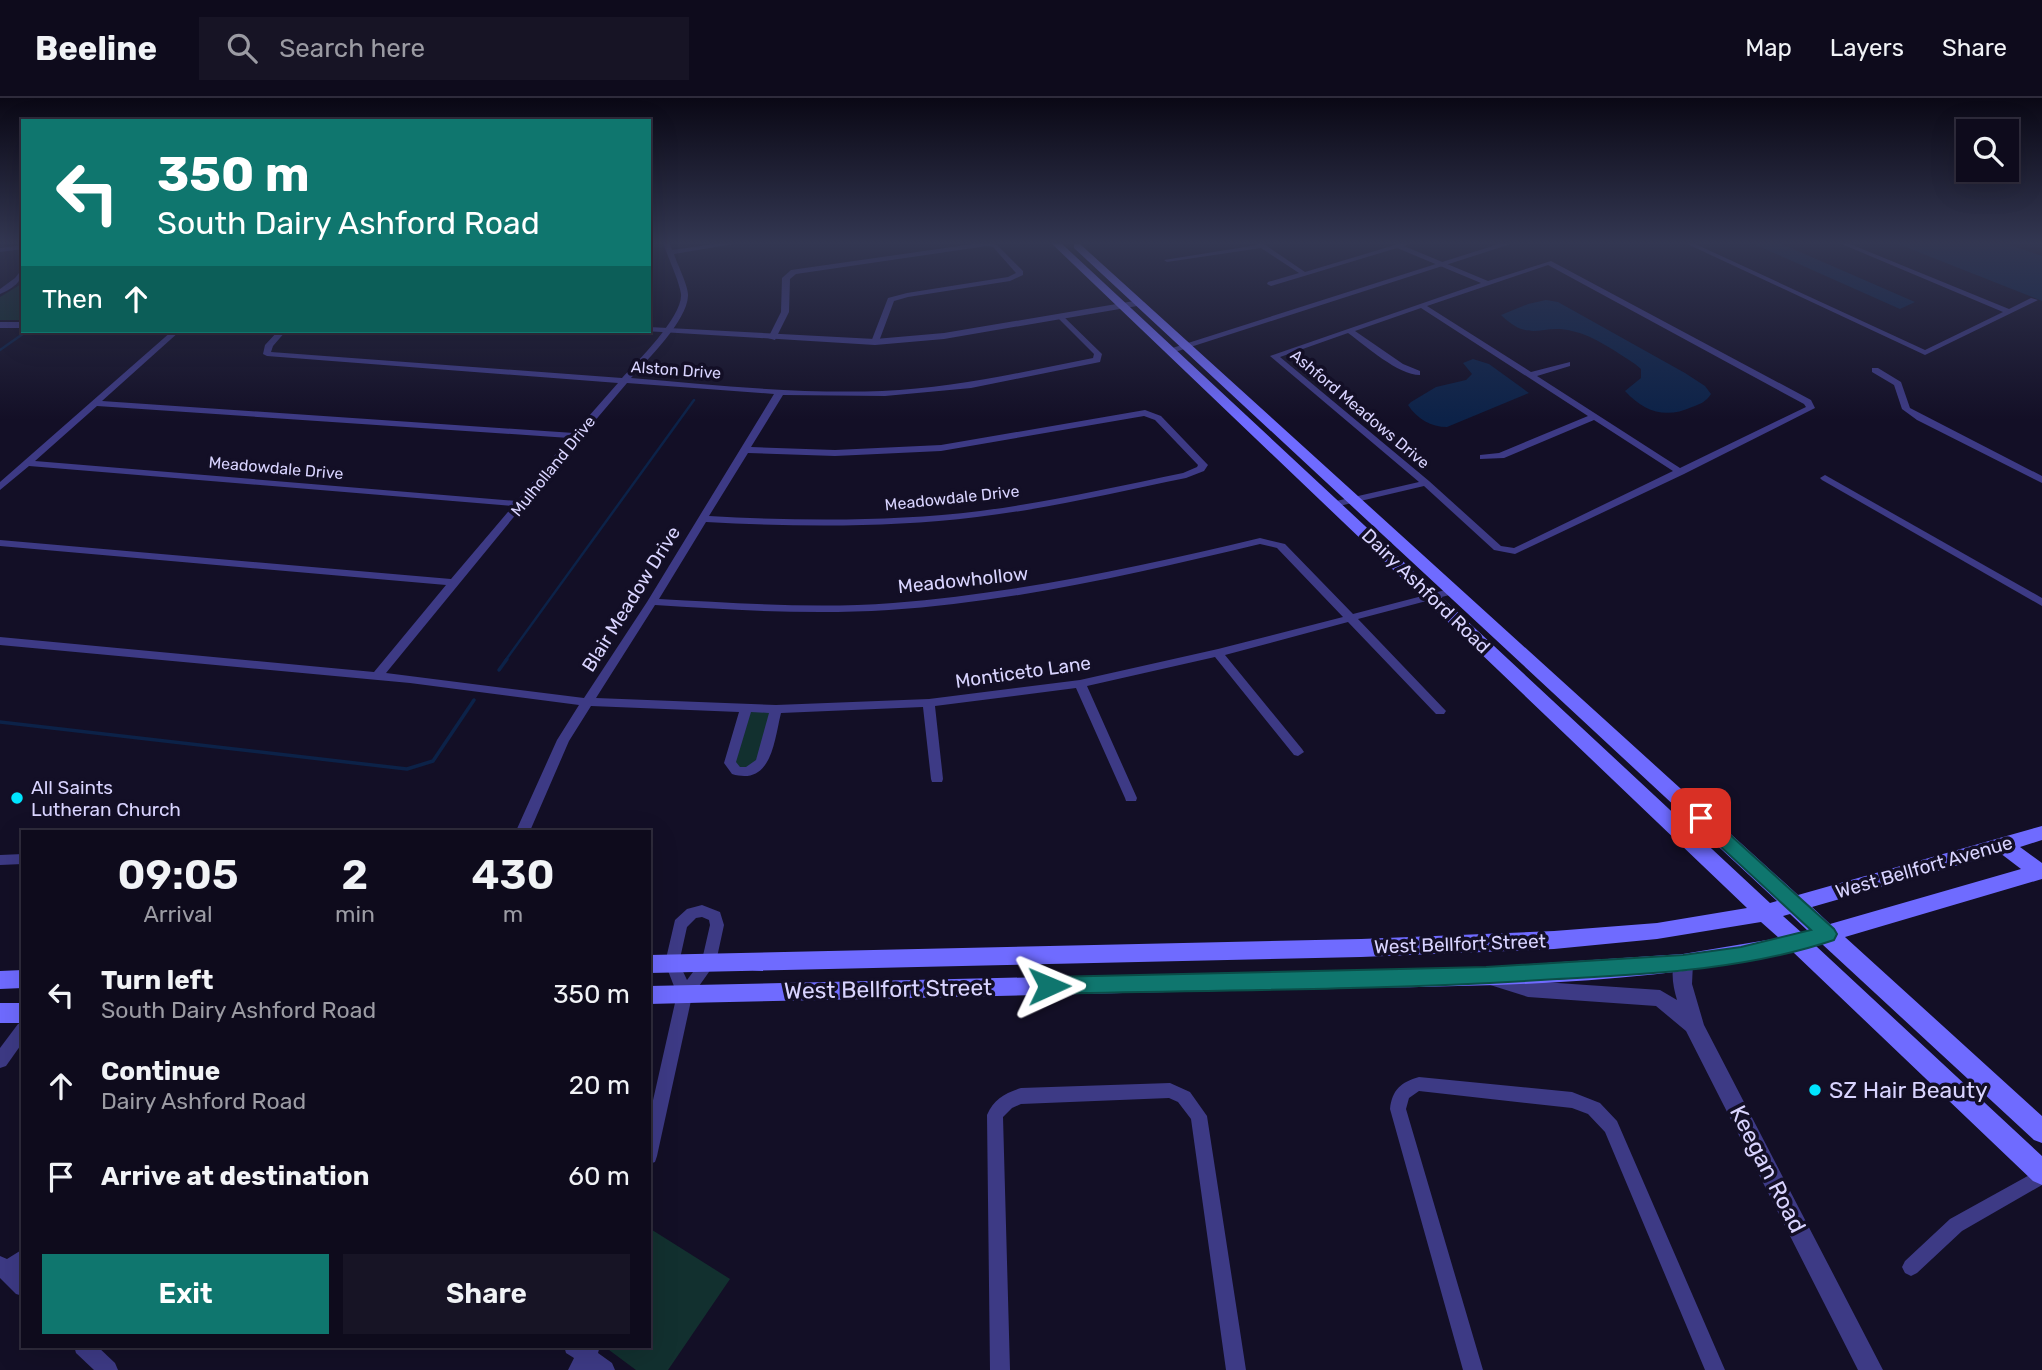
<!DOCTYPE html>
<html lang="en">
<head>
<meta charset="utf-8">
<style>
	body { margin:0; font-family:Rubik,sans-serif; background:#171425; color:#f1f3f6; height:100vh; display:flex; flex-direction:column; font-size:26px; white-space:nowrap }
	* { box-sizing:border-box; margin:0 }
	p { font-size:23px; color:#9b9ba3 }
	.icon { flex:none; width:38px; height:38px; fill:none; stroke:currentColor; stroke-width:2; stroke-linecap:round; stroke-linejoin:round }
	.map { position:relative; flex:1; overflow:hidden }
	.details { position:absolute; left:21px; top:732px; width:630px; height:518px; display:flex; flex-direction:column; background:#0e0b1c; border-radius:0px; box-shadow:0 7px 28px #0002,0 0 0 2px #2e2b3b }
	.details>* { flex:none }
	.guide { position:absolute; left:21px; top:21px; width:630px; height:214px; border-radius:0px; box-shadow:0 7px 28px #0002,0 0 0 2px #2e2b3b; background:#0f766e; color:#fff; overflow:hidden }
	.buttons { position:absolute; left:1956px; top:21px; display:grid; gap:14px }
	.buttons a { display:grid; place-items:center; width:63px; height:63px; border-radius:0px; background:#0e0b1c; box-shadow:0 7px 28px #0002,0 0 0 2px #2e2b3b; font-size:35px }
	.pin { position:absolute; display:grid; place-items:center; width:60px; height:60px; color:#fff; margin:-30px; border-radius:14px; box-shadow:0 4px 10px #0006 }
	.me { position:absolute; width:77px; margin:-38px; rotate:89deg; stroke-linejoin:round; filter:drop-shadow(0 0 5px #0008) }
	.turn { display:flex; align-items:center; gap:24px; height:147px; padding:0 21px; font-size:32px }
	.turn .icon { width:91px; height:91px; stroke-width:2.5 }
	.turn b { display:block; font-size:49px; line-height:60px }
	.then { display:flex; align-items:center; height:66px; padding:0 21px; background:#0003; gap:14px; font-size:26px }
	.eta { display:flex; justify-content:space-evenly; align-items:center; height:119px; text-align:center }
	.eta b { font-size:42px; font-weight:600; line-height:49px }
	.primary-button { display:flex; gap:14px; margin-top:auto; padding:14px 21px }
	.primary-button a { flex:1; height:80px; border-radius:0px; background:#0f766e; color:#fff; font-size:28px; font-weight:600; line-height:80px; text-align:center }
	.primary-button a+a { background:#171425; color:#f1f3f6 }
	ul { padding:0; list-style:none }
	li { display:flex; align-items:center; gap:21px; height:91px; padding:0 21px }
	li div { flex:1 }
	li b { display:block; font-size:26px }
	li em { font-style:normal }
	header { display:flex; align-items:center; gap:42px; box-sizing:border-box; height:98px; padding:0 35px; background:#0e0b1c; border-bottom:2px solid #2e2b3b }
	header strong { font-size:33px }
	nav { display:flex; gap:38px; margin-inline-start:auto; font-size:24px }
	.search { width:490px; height:63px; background:#171425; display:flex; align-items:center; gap:18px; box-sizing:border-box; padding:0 24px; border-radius:0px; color:#9b9ba3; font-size:26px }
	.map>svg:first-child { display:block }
	.green { fill:#12302f }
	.water { fill:#0c2248 }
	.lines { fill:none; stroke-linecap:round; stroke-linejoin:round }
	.stream-far1 { stroke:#0c2248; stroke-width:2.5 }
	.stream { stroke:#0c2248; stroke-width:3.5 }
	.minor { fill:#3d3a85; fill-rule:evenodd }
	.tertiary { fill:#3d3a85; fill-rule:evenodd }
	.secondary { fill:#6f6bff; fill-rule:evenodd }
	.route { fill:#0f766e; stroke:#0a4d48; stroke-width:2 }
	.poi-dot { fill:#00e5ff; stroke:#130f26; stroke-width:2.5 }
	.labels { text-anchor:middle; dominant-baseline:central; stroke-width:7; stroke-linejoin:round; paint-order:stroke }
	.far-street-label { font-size:16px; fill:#d9d4ff; stroke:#130f26 }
	.street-label { font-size:19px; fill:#d9d4ff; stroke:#130f26 }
	.poi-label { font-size:19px; fill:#d9d4ff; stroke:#130f26; text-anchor:start }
	.near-street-label { font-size:23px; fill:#d9d4ff; stroke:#130f26 }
	.near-poi-label { font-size:23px; fill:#d9d4ff; stroke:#130f26; text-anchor:start }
</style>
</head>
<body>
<header>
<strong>Beeline</strong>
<div class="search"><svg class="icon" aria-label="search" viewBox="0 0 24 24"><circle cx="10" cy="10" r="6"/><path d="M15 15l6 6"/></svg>Search here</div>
<nav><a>Map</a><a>Layers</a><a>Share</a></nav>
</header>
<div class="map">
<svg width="2042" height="1272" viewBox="0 0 2042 1272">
	<rect width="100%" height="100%" fill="#130f26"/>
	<g class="green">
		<path d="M23,185V222H0V199Z"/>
		<path d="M746,610L774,612L761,664L749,672L733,669Z"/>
		<path d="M649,1130L730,1181L668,1272H636L605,1249L649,1248Z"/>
	</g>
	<g class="water">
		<path d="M1749,144H1777L1915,204L1900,211Z"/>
		<path d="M1893,144H2002L2042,158V203Z"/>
		<path d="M1546,202L1558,204L1685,275L1705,288L1711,296C1706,304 1700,306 1692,309C1666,321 1644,314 1625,293L1641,280V271L1635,266C1616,254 1595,238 1572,233C1541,225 1531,246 1501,217L1528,206Z"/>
		<path d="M1473,261L1489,266L1529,295L1447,329C1431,329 1417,321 1408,307L1411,304L1436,289L1466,282L1472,276L1463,265Z"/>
	</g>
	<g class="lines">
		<g class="stream-far1">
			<path d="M0,252L27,233"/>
			<path d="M505,563L694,302"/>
		</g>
		<g class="stream">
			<path d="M499,572L507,561"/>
			<path d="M0,624L407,671L433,663L474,602"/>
		</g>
		<g class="minor">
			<path d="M663,144H669L672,152L729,144H745L674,156C677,166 689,189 688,198C687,223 647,262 631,280C714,287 798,296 882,293C954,290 1023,274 1093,260L1094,256L1059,221V217H1062L1102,256L1100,264L971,290L885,298L783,297L751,349L835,352L941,347L1145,312L1161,318L1208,367L1204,373L1186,380C1117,394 1047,411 977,419C887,430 796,429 706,424L659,501C737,505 815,511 893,505C1018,495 1139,469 1260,440L1285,446L1353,516L1453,490L1457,491L1458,493L1457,495L1358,521L1446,613L1444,616H1436L1348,524L1225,557L1302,651L1304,654L1298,658L1294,657L1215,559L1087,588L1137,700L1136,703H1126L1125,700L1076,590L935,608L943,681L942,684H932L931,681L923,609L781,615C774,643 772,688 732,676L724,665L739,614L591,608L569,643L530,733H516L557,642L579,607L410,585L0,547V539L374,574L446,487L0,448V442L451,481L513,408L29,368L0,392V384L172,233H180L102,303L574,335L618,285L267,258L263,256L265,247L278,233H286L273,248L271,254L622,280C638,263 683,218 681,196C679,182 667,158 663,144ZM627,285L774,296L647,504L584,600L386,575L522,409L526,408V404ZM97,308L569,340L517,403L35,363ZM1144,318L1155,322L1198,367L1197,369L1183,375C1116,389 1048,404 980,413C890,424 799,423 709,418L748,355L835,358L941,353ZM1260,446L1277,450L1343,519L1218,551L1080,582L929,601L776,607L596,600L655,507C733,512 811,517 889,512C1014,504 1138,475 1260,446ZM751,614L769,615L756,662L746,669H740L736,664Z"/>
			<path d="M987,144L997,147L1023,173V177L1010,183L908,199L894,203L878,246L871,244L888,200L907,195L1008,179L1016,175L993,149L987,148L796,176L790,181L789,214L775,242L768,240L781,214L782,180L791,172Z"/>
			<path d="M1254,144H1261L1305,174L1405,144H1414L1404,148L1488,183L1551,163L1811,302L1815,310L1684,376L1515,456L1494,452L1424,388L1335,409L1332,408V404L1419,384L1270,258L1481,185L1397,150L1271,188L1267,186L1268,184L1299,175L1261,150L1167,164L1164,162L1257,147ZM1548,167L1804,306L1806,309L1680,370L1537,278L1570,268V264L1531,274L1427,208ZM1421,210L1588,318L1499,355L1480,357V361L1504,360L1594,322L1673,373L1514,450L1501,448L1429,383L1280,259L1348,235C1366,248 1398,277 1420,277V273L1403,266L1355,233Z"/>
			<path d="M1683,144H1691L1925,252L2003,214L1837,144H1845L2009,211L2031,200L2038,202L1925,257Z"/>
			<path d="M23,147V151L0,154V150Z"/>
			<path d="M23,170C23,184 12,191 0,196V191L15,180Z"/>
			<path d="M1872,270H1878L1901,284L1910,310L2042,378V385L1917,322L1902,311L1894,287L1872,274Z"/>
			<path d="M1825,377L2042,500V508L1822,382L1820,380Z"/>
			<path d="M23,756V766L0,767V757Z"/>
			<path d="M702,807L720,814L724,827L716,864L692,898L657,1058L655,1064L649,1066V1020L677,896L665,865L675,822L687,811ZM702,819L709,822L710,827L702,862L687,882L679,865L687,829L696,820Z"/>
			<path d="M23,924V944L6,968L0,970V950L18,926Z"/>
			<path d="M1419,979L1572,994L1600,1005L1617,1023L1725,1272H1705L1605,1034L1588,1016L1572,1010L1419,993L1409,1000L1406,1011L1483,1272H1463L1390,1011C1392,992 1401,984 1419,979Z"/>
			<path d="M1170,985L1190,994L1207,1018L1246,1272H1226L1191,1021L1178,1004L1169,1000L1021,1006L1012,1010L1003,1019L1010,1272H990L987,1017C994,1001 1005,995 1021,990Z"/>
			<path d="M2042,1070V1087L1962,1133L1917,1175L1911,1178L1905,1175L1902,1169L1905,1163L1950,1121Z"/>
			<path d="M23,1151V1172L20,1174L23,1176V1198L16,1196L0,1180V1158L7,1161Z"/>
			<path d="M74,1248H97L115,1265L118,1272H94L76,1255Z"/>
			<path d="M564,1248H600L598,1255L612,1265L615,1272H568L574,1260L566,1255Z"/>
		</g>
		<g class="tertiary">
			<path d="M1505,144H1517L1175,254L1166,252Z"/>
			<path d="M1140,202L1145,205L1143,207L944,241L875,247L645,233H649V229L875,241L944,235Z"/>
			<rect x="0" y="224" width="23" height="6"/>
			<path d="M1683,857L1690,859L1693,865L1692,886L1704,927L1883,1272H1858L1686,933L1656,908L1528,899L1487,886L1484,880L1487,874L1494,872L1528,883L1660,892L1677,902C1673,888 1670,873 1676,859Z"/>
		</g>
		<g class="secondary">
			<path d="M1050,144H1060L1770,805L1777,803L1074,150V146H1080L1798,797L2042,728V742L2020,749L2042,765V781L1845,839L2042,1018V1045L2034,1042L1822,846L1816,848L2042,1058V1087L2033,1083L1793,854C1631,890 1460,888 1294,891C1079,896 864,901 649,906V888L1486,869L1683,856L1779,840L1761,824L1657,841L1554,851L1361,859L649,875V857L1361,841L1554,833L1657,825L1747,810ZM2000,755L2021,771L1830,826L1812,809ZM1790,816L1808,833L1802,835L1783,818Z"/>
			<path d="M23,872V890L0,891V873Z"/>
			<rect x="0" y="905" width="23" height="20"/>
		</g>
	</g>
	<linearGradient id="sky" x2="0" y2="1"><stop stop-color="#0a0815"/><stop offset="0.45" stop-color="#333752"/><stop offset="1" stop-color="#333752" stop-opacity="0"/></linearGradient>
	<rect width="2042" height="322" fill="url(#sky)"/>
	<path class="route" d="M1701,714L1707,716L1834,831L1837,836L1834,842C1745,872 1650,876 1557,881C1388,892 1218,892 1049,896L1042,894L1039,888L1042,882L1049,879L1486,869L1683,857L1741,849L1811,832L1695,725L1693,720L1695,716Z"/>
	<g class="poi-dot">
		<circle cx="17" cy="700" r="7"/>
		<circle cx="1815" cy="992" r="7"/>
	</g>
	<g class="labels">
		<g class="far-street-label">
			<text transform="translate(676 272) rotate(4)">Alston Drive</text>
			<text transform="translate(1360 311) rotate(40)">Ashford Meadows Drive</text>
			<text transform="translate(553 368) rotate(-51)">Mulholland Drive</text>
			<text transform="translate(276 370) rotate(5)">Meadowdale Drive</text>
			<text transform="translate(952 400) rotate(-6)">Meadowdale Drive</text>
		</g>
		<g class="street-label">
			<text transform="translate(963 482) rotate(-6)">Meadowhollow</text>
			<text transform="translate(1426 493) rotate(44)">Dairy Ashford Road</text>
			<text transform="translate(631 501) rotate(-58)">Blair Meadow Drive</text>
			<text transform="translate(1023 574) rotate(-8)">Monticeto Lane</text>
			<text transform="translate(1924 769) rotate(-16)">West Bellfort Avenue</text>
			<text transform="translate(1460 846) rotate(-2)">West Bellfort Street</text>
		</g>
		<g class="poi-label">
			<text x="31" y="689">All Saints<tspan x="31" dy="22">Lutheran Church</tspan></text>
		</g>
		<g class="near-street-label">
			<text transform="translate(888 891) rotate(-1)">West Bellfort Street</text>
			<text transform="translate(1768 1071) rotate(63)">Keegan Road</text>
		</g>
		<g class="near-poi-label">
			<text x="1829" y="992">SZ Hair Beauty</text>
		</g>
	</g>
</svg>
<div class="buttons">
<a><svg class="icon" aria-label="search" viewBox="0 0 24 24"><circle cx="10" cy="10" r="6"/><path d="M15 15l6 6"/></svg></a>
</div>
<div class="pin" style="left:1701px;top:720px;background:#d93025"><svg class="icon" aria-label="arrive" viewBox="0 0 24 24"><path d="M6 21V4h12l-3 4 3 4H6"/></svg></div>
<svg class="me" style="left:1049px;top:888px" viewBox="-20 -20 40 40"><path d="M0-17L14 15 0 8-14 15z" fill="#0f766e" stroke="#fff" stroke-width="4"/></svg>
<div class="guide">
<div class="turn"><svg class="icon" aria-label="left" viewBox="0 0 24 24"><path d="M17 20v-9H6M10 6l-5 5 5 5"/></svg><div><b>350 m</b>South Dairy Ashford Road</div></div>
<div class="then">Then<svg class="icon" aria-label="ahead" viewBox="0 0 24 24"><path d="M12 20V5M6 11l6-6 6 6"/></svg></div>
</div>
<section class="details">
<div class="eta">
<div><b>09:05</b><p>Arrival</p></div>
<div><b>2</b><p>min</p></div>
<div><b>430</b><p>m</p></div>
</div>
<ul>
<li><svg class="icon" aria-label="left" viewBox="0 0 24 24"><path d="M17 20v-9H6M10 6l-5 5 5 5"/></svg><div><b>Turn left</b><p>South Dairy Ashford Road</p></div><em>350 m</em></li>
<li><svg class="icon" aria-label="ahead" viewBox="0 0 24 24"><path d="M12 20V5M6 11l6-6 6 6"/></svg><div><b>Continue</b><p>Dairy Ashford Road</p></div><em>20 m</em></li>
<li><svg class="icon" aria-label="arrive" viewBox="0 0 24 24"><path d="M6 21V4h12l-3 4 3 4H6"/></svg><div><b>Arrive at destination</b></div><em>60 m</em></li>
</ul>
<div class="primary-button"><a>Exit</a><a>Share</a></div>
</section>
</div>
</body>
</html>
